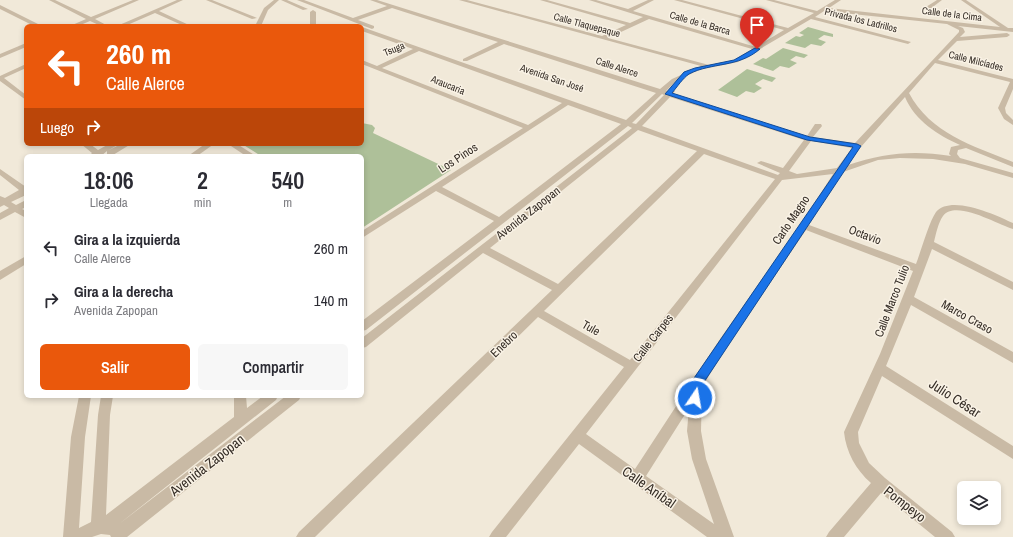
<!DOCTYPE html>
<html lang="es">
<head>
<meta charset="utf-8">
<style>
	body { margin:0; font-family:"Archivo Narrow",sans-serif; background:#f7f7f7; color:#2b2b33; height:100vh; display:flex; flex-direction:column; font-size:15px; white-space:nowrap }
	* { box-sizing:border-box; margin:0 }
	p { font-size:13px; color:#7c7c81 }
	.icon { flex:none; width:22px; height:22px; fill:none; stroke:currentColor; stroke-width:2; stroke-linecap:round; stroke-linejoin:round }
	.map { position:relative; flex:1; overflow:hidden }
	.sheet { position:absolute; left:24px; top:154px; width:340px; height:244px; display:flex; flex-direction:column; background:#fff; border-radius:6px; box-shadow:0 2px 6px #0003 }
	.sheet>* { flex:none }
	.banner { position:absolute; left:24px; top:24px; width:340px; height:122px; border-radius:6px; box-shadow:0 2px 6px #0003; background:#ea580c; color:#fff; overflow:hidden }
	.tools { position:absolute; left:957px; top:481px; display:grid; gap:8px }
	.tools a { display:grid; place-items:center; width:44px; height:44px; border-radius:6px; background:#fff; box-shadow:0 2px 6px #0003; font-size:20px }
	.pin { position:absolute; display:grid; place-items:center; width:34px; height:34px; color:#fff; margin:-41px -17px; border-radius:50% 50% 50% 0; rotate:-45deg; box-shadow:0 0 4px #0007 }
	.pin .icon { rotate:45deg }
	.me { position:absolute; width:44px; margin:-22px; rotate:12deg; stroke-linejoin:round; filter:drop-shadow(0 0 3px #0008) }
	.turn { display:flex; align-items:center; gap:14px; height:84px; padding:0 16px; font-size:18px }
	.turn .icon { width:52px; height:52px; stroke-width:2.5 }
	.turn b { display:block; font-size:28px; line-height:34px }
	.then { display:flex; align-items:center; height:38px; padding:0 16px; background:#0003; gap:8px; font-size:15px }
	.eta { display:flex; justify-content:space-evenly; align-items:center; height:68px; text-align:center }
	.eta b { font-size:24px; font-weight:600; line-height:28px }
	.action { display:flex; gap:8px; margin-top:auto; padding:8px 16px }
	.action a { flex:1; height:46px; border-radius:6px; background:#ea580c; color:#fff; font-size:16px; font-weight:600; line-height:46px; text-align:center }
	.action a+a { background:#f7f7f7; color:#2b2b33 }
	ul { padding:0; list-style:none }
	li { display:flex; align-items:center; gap:12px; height:52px; padding:0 16px }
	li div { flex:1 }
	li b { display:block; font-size:15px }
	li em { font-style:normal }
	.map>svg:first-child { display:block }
	.green { fill:#aec099 }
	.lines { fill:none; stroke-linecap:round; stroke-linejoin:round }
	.minor { fill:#c9baa5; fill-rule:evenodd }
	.route { fill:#1a73e8; stroke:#114b97 }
	.labels { text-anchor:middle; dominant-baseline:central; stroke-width:3; stroke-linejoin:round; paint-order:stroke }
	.far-street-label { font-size:10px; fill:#352d26; stroke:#f9f2e5 }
	.street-label { font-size:12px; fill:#352d26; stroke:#f9f2e5 }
	.near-street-label { font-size:14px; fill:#352d26; stroke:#f9f2e5 }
</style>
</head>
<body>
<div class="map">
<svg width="1013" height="537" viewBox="0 0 1013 537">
	<rect width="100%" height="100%" fill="#f1e9d9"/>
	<g class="green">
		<path d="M808,27L833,34V37L824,35L818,39L826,42L821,46L811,44L805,48L785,43L796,36L800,37L804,35L799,33Z"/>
		<path d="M783,48L808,55L804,58L796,56L790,60L797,63L789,68L780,66L773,71L753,64L763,58L766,59Z"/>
		<path d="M747,69L776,78L772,82L763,79L755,84L762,88L754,93L746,91L737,97L718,90Z"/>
		<path d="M362,123L372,125L375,128L373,133L451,170L362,228V156H261L242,144H362Z"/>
	</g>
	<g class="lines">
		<g class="minor">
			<path d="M49,0H55L91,17L133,0H139L95,19L108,26H101L90,21L78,26H70L86,19Z"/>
			<path d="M177,0H183L159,11L191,26H184L155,13L125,26H117Z"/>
			<path d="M206,0H212L257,18L252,19Z"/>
			<path d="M274,0H279L268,10L261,26H255L264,8Z"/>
			<path d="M281,0H287L308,9L303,10Z"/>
			<path d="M297,0H304L353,18L387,6L370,0H377L660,89L672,79L701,66L459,0H467L602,36L626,25L540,0H547L630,23L643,17L589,0H596L628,9L648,0H654L633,11L756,47L784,30L674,0H682L788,28L814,13L766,0H774L817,11L835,0H841L829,8L1000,27L961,0H966L1008,28H1013V32L958,26L963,28L965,32L960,37L1007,33L1010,35L1007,37L957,41L938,60L1013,79V89L1005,108L1006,113L1013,120V125L1004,119L998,108L1010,82L935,63L909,93C930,133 973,146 1013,162V167L966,148L958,150L957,154L960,158L1013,173V178L965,164L933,159L900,158L878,160L843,172L809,225L916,264C921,251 929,222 936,212C951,194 996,215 1013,223V229C998,225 956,199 943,216C938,223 936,234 934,242L1013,282V290L932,249L914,297L1013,352V363L911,305L886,366L1013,446V459L882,376L858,432L859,443L869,463L885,478L952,532L955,537H935L881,493L844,537H826L829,532L871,483C856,470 846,452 844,432L880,354L913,271L806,230L728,345L702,387L701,431L706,459L734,537H707L579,444L506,537H489L492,532L624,367L538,317L315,537H296L299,532L552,290L483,253L366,347L362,348V338L632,128L628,126L366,330L362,331V321L494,221L436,191L362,238V231L523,128L362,64V60L377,66L413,49L362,31V27L626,120L656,93L504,44L467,61H463V59L498,42L392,8L358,20L374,26V28L372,29ZM824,11L947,24L959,30V32L855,143L813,137L822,126L821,124H815L807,136L673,94L675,91L674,90L666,91L676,81L699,70L738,62L811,19L908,44L911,42L815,17ZM649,19L752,49L734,60L709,65L608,38ZM419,51L562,103L528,125L382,68ZM662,94L664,95L636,124L632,123ZM670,97L804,140L783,168L761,161L757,163L780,173L778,175L642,126ZM905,97C915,121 938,135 960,145L951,147L949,154L951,156C913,150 884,153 848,165L860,148ZM568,105L621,124L499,217L442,187ZM638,130L697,151L558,284L490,248ZM811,141L852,148L837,168L797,174L789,171ZM704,154L775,179L630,360L544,311ZM833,174L801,224L720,339L635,469L586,434L782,180ZM689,408L687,431L692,459L714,524L646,476Z"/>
			<path d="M937,0H942L930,9H926V7Z"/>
			<path d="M0,5L40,25L41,26H34L0,9Z"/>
			<path d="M313,10L316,12V26H310V12Z"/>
			<path d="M26,43V47L0,58V54Z"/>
			<path d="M26,64V68L4,78L26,95V100L0,81V76Z"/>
			<path d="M81,144H90L98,150L109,144H119L109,150L121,144H131L113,155H107V151L101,156H89L92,153Z"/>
			<path d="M205,144H214L197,156H188Z"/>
			<path d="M228,144H237L256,156H246Z"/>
			<path d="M0,169L26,187V195L11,202L16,205L26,200V207L22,209L26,211V218L15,212L0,220V213L9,208L4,205L0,207V196L5,198L19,190L0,175Z"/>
			<path d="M26,256V264L0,280V271Z"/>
			<path d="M79,396H91L85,437L79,528L91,522L98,415L101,396H113L110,415L106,515L234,417V396H246L247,408L263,396H278L276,400L119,524L286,396H301L299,400L127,537H111L110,535L101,534L92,537H63L71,437Z"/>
		</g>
	</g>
	<path class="route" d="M755,48L760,49C738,68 712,62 689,74C683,78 677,87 672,93L810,137L857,144L861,146L702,385L699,402L695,403L691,402L689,398L692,381L853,147L807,140L665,94L684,72L695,68L734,60Z"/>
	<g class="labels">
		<g class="far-street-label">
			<text transform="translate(952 14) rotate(7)">Calle de la Cima</text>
			<text transform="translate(861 20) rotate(14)">Privada los Ladrillos</text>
			<text transform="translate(700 23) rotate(16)">Calle de la Barca</text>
			<text transform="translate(587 25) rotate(15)">Calle Tlaquepaque</text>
			<text transform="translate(394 49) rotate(-23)">Tsuga</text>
			<text transform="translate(976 61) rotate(14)">Calle Milcíades</text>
			<text transform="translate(617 67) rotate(18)">Calle Alerce</text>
			<text transform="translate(552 78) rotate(19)">Avenida San José</text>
			<text transform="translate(448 85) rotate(22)">Araucaria</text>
		</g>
		<g class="street-label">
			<text transform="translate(458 158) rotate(-33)">Los Pinos</text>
			<text transform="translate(528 213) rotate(-38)">Avenida Zapopan</text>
			<text transform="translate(791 220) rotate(-56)">Carlo Magno</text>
			<text transform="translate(865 235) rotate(21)">Octavio</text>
			<text transform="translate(892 301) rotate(-69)">Calle Marco Tulio</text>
			<text transform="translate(967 317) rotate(29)">Marco Craso</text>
			<text transform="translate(591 328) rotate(30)">Tule</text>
			<text transform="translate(653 338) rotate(-52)">Calle Carpes</text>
			<text transform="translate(504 344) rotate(-44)">Enebro</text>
		</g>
		<g class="near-street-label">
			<text transform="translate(955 398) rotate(33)">Julio César</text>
			<text transform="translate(207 465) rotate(-38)">Avenida Zapopan</text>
			<text transform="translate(649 487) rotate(35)">Calle Aníbal</text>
			<text transform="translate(905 504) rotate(38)">Pompeyo</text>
		</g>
	</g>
</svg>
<div class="tools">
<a><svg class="icon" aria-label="layers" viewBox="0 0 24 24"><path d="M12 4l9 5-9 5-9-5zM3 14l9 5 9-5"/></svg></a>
</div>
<div class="pin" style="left:757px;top:49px;background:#d93025"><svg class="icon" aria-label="arrive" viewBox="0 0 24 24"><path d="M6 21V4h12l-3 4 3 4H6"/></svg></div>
<svg class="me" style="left:695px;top:398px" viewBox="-20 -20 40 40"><circle r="17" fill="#1a73e8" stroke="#fff" stroke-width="3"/><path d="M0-11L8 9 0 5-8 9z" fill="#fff"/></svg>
<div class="banner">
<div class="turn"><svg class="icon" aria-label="left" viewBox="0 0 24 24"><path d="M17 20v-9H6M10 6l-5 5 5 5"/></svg><div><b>260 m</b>Calle Alerce</div></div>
<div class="then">Luego<svg class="icon" aria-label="right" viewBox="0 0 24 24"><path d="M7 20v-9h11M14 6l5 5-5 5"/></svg></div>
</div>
<section class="sheet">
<div class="eta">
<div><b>18:06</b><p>Llegada</p></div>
<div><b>2</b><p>min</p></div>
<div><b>540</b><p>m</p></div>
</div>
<ul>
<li><svg class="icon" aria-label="left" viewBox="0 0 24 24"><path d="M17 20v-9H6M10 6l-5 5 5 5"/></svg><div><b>Gira a la izquierda</b><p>Calle Alerce</p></div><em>260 m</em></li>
<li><svg class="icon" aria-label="right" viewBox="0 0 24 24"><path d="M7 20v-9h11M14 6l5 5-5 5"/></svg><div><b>Gira a la derecha</b><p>Avenida Zapopan</p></div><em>140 m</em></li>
</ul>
<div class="action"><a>Salir</a><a>Compartir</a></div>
</section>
</div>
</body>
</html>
